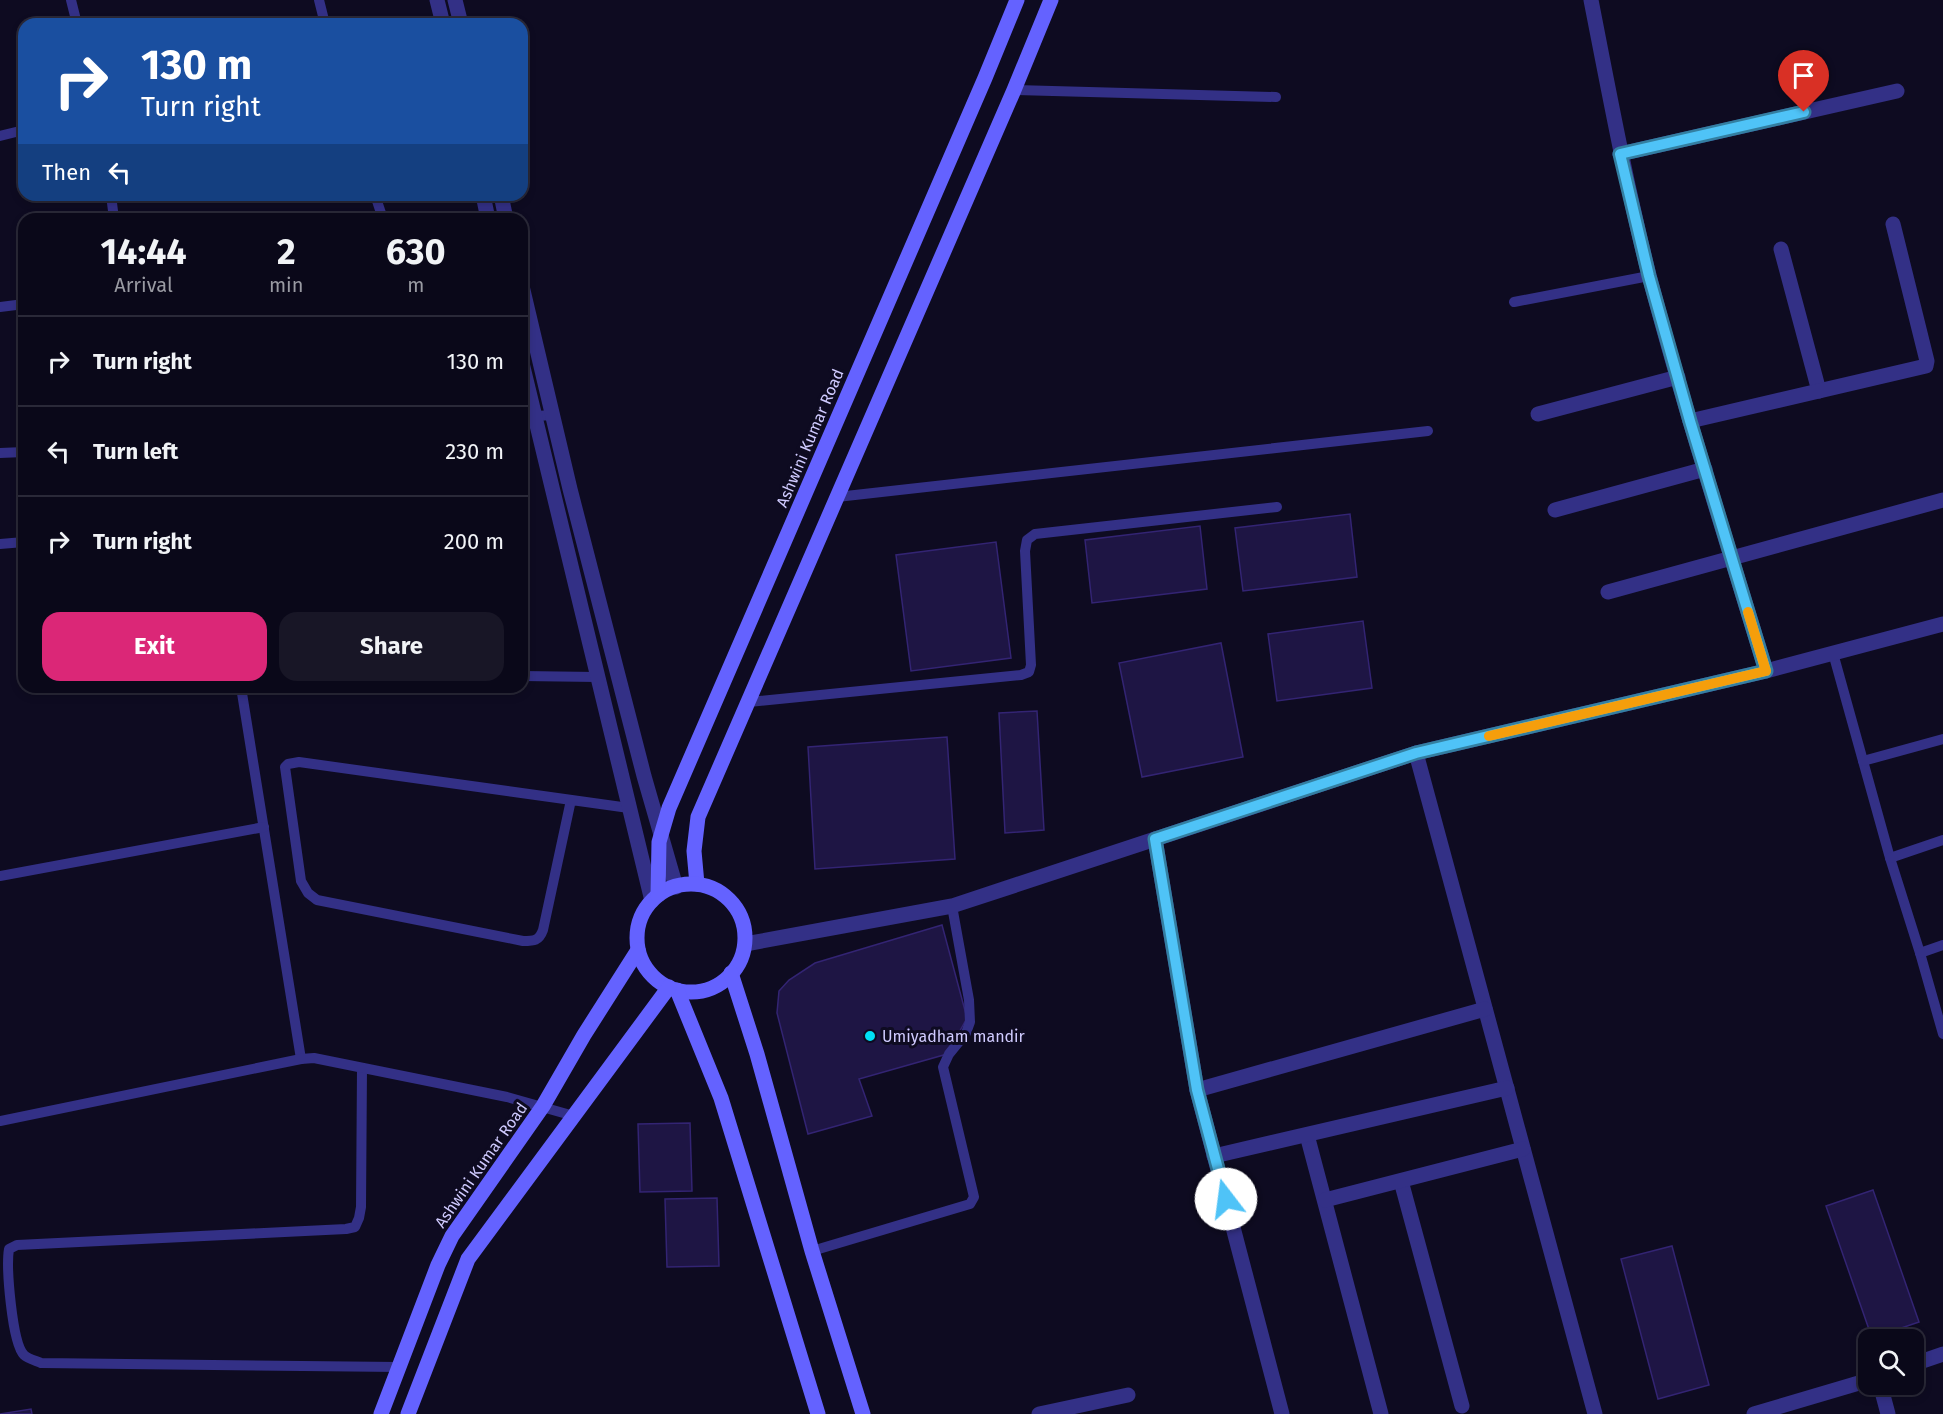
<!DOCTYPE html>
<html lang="en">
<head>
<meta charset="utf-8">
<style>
	body { margin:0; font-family:"Fira Sans",sans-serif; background:#181626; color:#f1f3f6; height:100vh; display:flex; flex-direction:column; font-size:22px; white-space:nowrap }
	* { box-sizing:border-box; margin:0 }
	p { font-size:20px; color:#999aa2 }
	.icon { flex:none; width:33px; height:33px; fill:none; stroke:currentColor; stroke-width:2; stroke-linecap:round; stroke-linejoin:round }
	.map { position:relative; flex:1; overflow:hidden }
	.panel { position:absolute; left:18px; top:213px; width:510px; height:480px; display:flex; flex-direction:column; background:#0a0819; border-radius:18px; box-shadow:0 3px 9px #0003,0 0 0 2px #2a2938 }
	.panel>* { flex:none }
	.top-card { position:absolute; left:18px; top:18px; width:510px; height:183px; border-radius:18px; box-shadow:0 3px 9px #0003,0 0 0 2px #2a2938; background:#1a4fa0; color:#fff; overflow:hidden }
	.buttons { position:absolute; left:1858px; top:1329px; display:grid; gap:12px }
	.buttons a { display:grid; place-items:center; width:66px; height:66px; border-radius:12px; background:#0a0819; box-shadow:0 3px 9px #0003,0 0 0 2px #2a2938; font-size:30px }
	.pin { position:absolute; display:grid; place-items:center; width:51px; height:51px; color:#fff; margin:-62px -26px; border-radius:50% 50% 50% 0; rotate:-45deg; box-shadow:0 0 6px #0007 }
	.pin .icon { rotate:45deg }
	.me { position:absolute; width:66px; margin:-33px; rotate:345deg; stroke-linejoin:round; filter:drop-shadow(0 0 4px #0008) }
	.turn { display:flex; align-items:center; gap:21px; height:126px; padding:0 24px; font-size:27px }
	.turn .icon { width:78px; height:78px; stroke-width:2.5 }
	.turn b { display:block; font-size:42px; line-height:51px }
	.then { display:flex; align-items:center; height:57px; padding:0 24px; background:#0003; gap:12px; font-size:22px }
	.eta { display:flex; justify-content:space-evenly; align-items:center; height:102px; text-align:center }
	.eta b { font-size:36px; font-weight:700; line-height:42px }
	.primary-button { display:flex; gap:12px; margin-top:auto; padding:12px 24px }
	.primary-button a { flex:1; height:69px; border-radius:18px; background:#db2777; color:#fff; font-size:24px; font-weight:700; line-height:69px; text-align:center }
	.primary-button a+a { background:#181626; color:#f1f3f6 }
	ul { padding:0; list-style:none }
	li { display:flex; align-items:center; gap:18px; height:90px; padding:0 24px; border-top:2px solid #2a2938 }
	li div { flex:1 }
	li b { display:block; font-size:22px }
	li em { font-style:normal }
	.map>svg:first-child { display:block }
	.building { fill:#1e1544; stroke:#332473; stroke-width:1.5 }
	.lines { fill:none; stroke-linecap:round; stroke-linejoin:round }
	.lane { stroke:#333086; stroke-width:10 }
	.street { stroke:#333086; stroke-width:15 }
	.secondary { stroke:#6462ff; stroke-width:15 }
	.route-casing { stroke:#337fa1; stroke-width:15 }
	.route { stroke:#4fc3f7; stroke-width:10 }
	.slow { stroke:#f59e0b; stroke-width:10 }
	.poi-dot { fill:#00e0f6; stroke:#0e0b21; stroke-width:2 }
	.labels { text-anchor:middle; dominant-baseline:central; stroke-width:6; stroke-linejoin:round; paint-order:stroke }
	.street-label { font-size:16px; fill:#d0cbff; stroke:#0e0b21 }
	.poi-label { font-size:16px; fill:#d0cbff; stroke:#0e0b21; text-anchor:start }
</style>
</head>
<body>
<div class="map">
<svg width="1943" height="1414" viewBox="0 0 1943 1414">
	<rect width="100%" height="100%" fill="#0e0b21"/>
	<g class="building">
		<path d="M1350,514L1357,577L1243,591L1235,528Z"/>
		<path d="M1200,526L1207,589L1092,603L1085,540Z"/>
		<path d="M996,542L1011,658L911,671L896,555Z"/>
		<path d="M1363,621L1372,688L1277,701L1268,634Z"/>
		<path d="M1221,643L1243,757L1142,777L1119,663Z"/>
		<path d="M1037,711L1044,830L1005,833L999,713Z"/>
		<path d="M947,737L955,859L815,869L808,747Z"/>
		<path d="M942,925L967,1018L947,1054L859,1079L872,1116L808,1134L777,1013L779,991L789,980L815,963Z"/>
		<path d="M690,1123L692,1191L640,1192L638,1124Z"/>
		<path d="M1873,1190L1919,1322L1872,1338L1826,1206Z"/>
		<path d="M717,1198L719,1266L667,1267L665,1199Z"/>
		<path d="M1672,1246L1709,1385L1658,1399L1621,1259Z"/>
		<path d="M31,1409L32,1414H0Z"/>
	</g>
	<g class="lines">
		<g class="lane">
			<path d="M71,0L77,24"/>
			<path d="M319,0L325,24"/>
			<path d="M1014,90L1276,97"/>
			<path d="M0,136L24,130"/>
			<path d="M111,195L114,219"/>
			<path d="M375,195L383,219"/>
			<path d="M1514,302L1649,276"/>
			<path d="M0,307L24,304"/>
			<path d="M522,417L552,415"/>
			<path d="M0,453L24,452"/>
			<path d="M837,497L1428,431"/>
			<path d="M0,544L24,542"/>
			<path d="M1833,653L1890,858L1920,953L1943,1034"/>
			<path d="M522,676L597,677"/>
			<path d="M241,687L301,1059"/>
			<path d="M749,702L1021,675L1029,672L1031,665L1025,551L1027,540L1035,534L1277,507"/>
			<path d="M1863,761L1943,739"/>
			<path d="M571,800L543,930C539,941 534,941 523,941L317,900L308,893L301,881L285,767L288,764L299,762L629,808"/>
			<path d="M1890,858L1943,840"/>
			<path d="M0,876L264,827"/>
			<path d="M1920,953L1943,945"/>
			<path d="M362,1068L361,1207L359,1218L355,1227L346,1229L17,1245L9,1249C6,1267 12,1343 24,1355C28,1359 37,1361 41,1363L399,1367"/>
			<path d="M0,1121L301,1059L314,1058L507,1097L574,1116"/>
			<path d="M812,1251L970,1204L974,1197L943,1067L949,1054L966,1033L970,1022L969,1000L952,906"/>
		</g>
		<g class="street">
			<path d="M437,0L443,24"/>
			<path d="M455,0L461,24"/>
			<path d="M1591,0C1609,92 1626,184 1649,275C1684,408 1726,539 1766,671"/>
			<path d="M1620,154L1897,91"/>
			<path d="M483,195L488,219"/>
			<path d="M501,195L506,219"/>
			<path d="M1781,249L1819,391"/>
			<path d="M522,286L570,489L644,776L676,887"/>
			<path d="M522,363L652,901"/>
			<path d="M1538,414L1678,377"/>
			<path d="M1690,421L1926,366L1927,361L1893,224"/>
			<path d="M1555,510L1705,469"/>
			<path d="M1608,592L1943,500"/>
			<path d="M1416,753L1595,1414"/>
			<path d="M1155,839L1197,1090"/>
			<path d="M745,944L952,906L1416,753L1766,671L1943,624"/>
			<path d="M1307,1135L1381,1414"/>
			<path d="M1214,1156L1507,1088"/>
			<path d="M1401,1181L1462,1406"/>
			<path d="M1325,1200L1523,1149"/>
			<path d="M1914,1364L1943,1354"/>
			<path d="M1880,1384L1888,1414"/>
			<path d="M1039,1414L1128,1395"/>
			<path d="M1282,1414L1197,1090L1485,1009"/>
			<path d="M1754,1414L1869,1380"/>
		</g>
		<g class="secondary">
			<path d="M697,884L694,851L698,817L1014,90L1051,0"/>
			<circle cx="691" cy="938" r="54"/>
			<path d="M658,895L659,842L669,808L985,78L1017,0"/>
			<path d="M731,973L757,1054L812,1251L863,1414"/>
			<path d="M677,990L721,1098L818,1414"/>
			<path d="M381,1414L438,1265L452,1236L543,1106L584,1035L638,950"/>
			<path d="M408,1414L468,1259L669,987"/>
		</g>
	</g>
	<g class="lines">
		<defs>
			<path id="route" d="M1226,1199L1197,1090L1155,839L1416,753L1766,671L1690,421L1649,276L1620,154L1804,112"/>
		</defs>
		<use href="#route" class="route-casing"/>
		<use href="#route" class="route"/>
		<path class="slow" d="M1489,736L1766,671L1748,612"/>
	</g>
	<circle class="poi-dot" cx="870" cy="1036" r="6"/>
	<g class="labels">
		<g class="street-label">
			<text transform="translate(810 438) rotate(-67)">Ashwini Kumar Road</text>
			<text transform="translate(481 1165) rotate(-55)">Ashwini Kumar Road</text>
		</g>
		<g class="poi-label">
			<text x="882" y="1036">Umiyadham mandir</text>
		</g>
	</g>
</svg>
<div class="buttons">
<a><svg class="icon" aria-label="search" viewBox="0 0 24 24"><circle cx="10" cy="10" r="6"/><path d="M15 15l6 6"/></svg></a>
</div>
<div class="pin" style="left:1804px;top:112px;background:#d93025"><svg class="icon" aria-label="arrive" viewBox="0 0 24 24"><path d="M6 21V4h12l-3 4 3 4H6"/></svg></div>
<svg class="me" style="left:1226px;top:1199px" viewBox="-20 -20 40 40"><circle r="19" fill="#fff"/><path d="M0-13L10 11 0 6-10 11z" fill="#4fc3f7"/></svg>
<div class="top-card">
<div class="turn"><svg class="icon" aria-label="right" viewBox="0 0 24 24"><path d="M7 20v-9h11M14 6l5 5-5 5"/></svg><div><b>130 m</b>Turn right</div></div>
<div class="then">Then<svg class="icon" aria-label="left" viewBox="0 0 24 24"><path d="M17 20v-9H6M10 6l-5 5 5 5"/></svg></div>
</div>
<section class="panel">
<div class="eta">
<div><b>14:44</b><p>Arrival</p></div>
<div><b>2</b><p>min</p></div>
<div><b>630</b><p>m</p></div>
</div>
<ul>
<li><svg class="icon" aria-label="right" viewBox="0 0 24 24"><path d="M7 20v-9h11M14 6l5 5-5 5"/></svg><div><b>Turn right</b></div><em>130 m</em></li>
<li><svg class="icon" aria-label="left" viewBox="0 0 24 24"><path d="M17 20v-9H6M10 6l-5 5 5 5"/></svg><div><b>Turn left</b></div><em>230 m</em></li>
<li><svg class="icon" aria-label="right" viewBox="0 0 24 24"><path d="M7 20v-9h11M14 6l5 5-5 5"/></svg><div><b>Turn right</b></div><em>200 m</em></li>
</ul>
<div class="primary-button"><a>Exit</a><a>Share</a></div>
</section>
</div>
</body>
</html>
